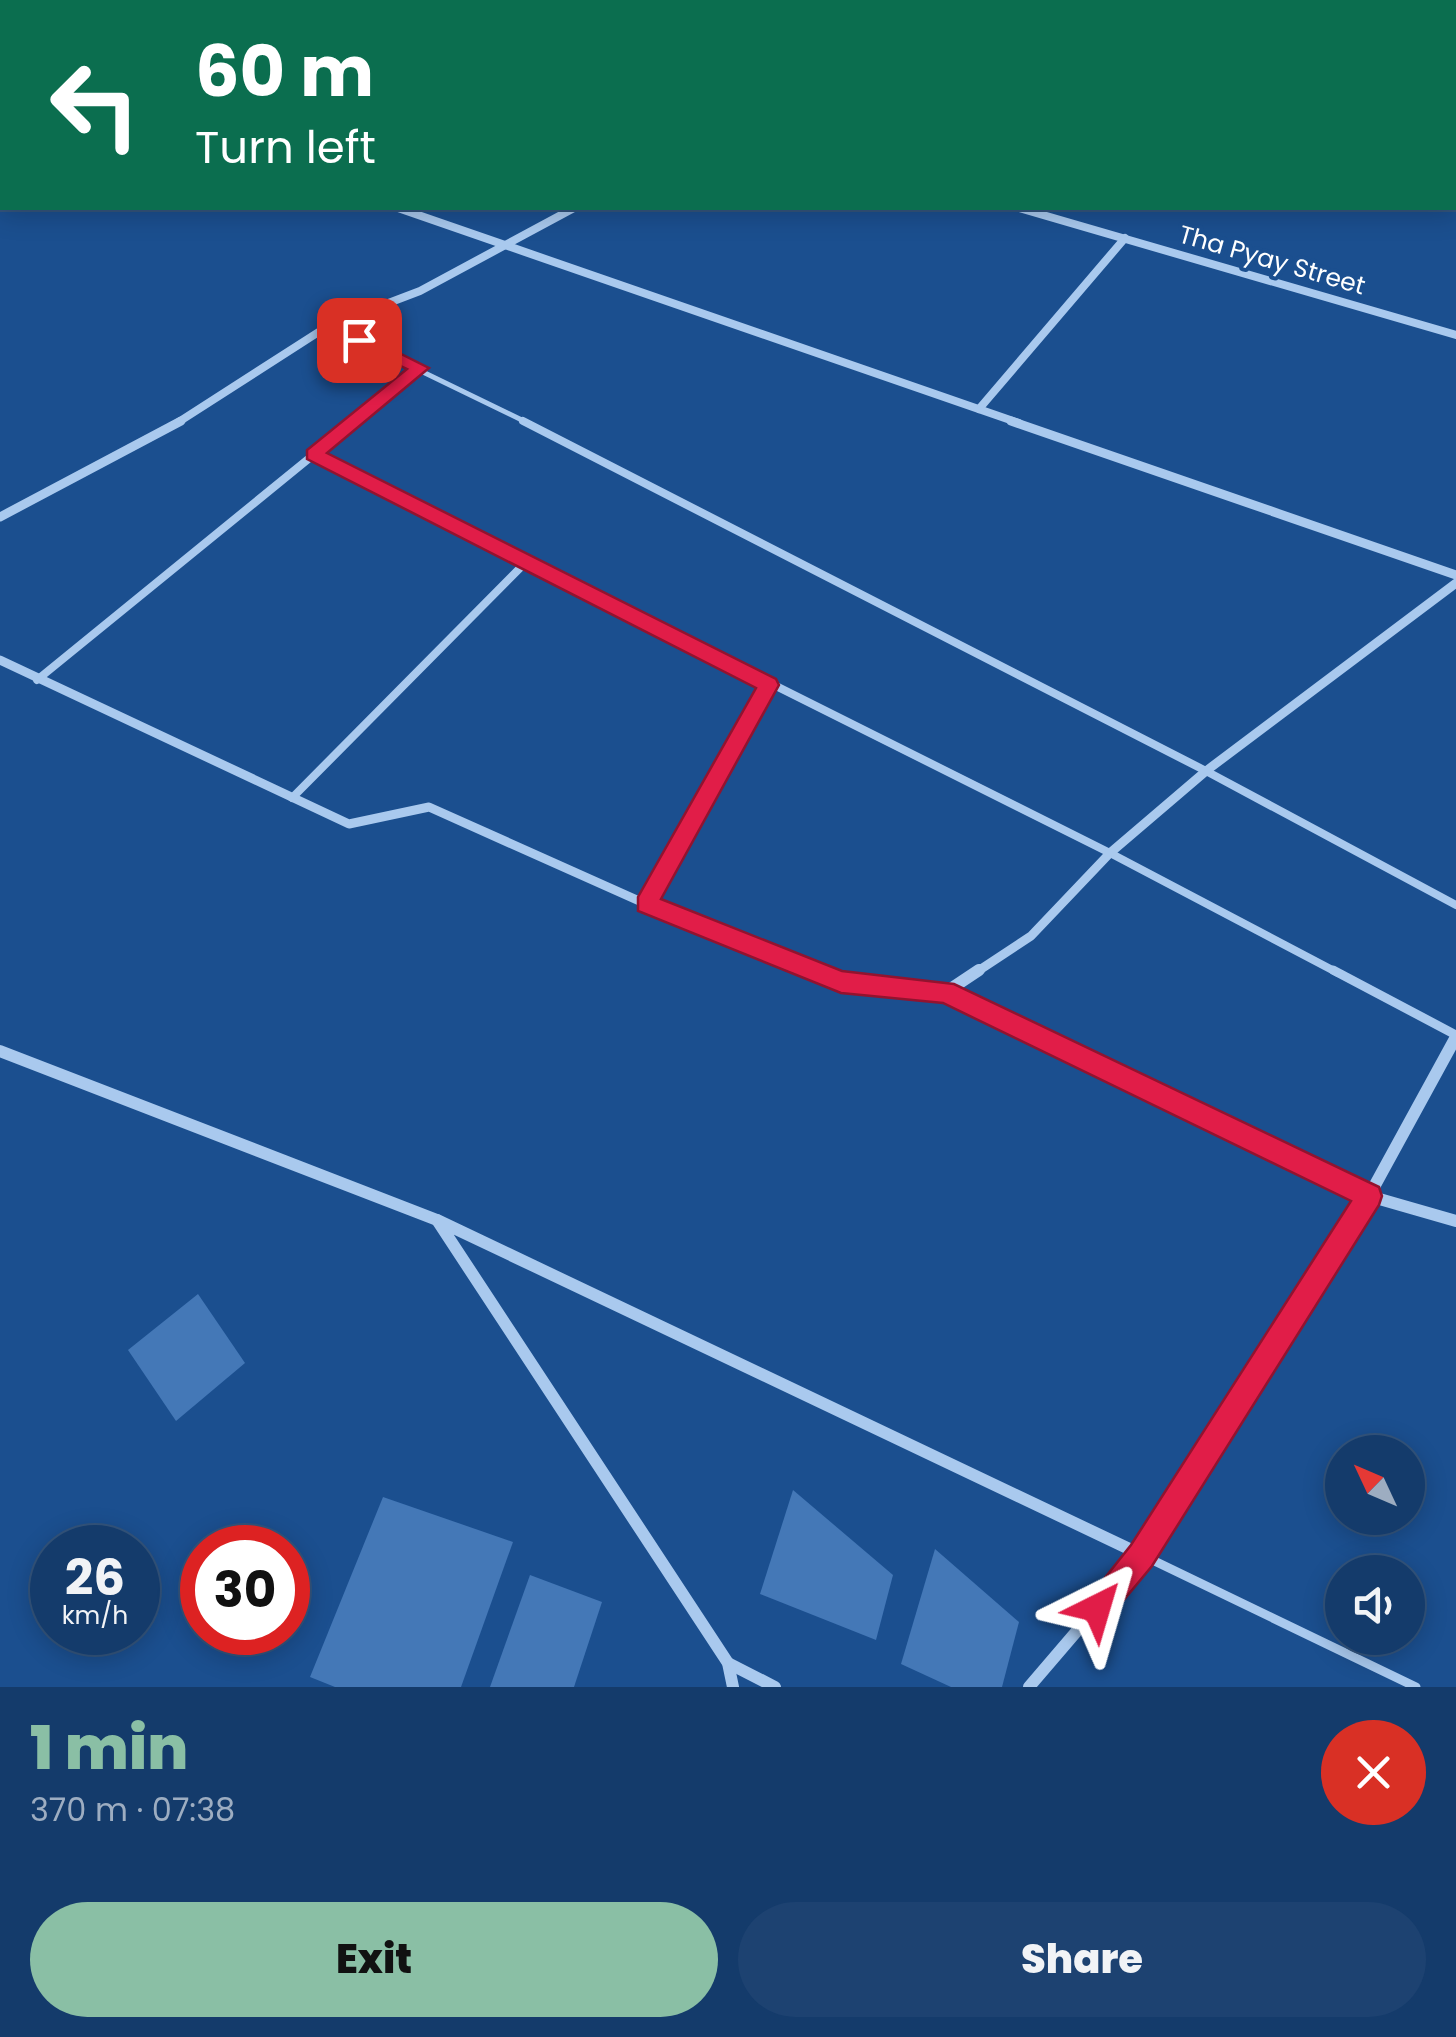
<!DOCTYPE html>
<html lang="en">
<head>
<meta charset="utf-8">
<style>
	body { margin:0; font-family:Poppins,sans-serif; background:#1d4271; color:#f1f3f6; height:100vh; display:flex; flex-direction:column; font-size:38px; white-space:nowrap }
	* { box-sizing:border-box; margin:0 }
	p { font-size:32px; color:#9dadc1 }
	.icon { flex:none; width:55px; height:55px; fill:none; stroke:currentColor; stroke-width:2; stroke-linecap:round; stroke-linejoin:round }
	.map { position:relative; height:1687px; overflow:hidden }
	.side { display:flex; flex-direction:column; background:#143b6b; flex:1 }
	.side>* { flex:none }
	.guide { position:absolute; left:0px; top:0px; width:1458px; height:210px; box-shadow:0 5px 25px #0003,0 0 0 2px #33557e; background:#0b6e4f; color:#fff; overflow:hidden }
	.needle { width:65px; rotate:314deg }
	.buttons { position:absolute; left:1325px; top:1435px; display:grid; gap:20px }
	.buttons a { display:grid; place-items:center; width:100px; height:100px; border-radius:50%; background:#143b6b; box-shadow:0 5px 25px #0003,0 0 0 2px #33557e; font-size:50px }
	.speed { position:absolute; left:30px; top:1525px; display:flex; gap:20px; font-size:50px; font-weight:700; text-align:center }
	.speed>* { display:grid; place-content:center; width:130px; height:130px; border-radius:50%; background:#143b6b; box-shadow:0 5px 25px #0003,0 0 0 2px #33557e; line-height:1 }
	.speed small { font-size:25px; font-weight:400 }
	.speed .limit { border:15px solid #d22; background:#fff; color:#111 }
	.pin { position:absolute; display:grid; place-items:center; width:85px; height:85px; color:#fff; margin:-42px; border-radius:20px; box-shadow:0 5px 15px #0006 }
	.me { position:absolute; width:110px; margin:-55px; rotate:40deg; stroke-linejoin:round; filter:drop-shadow(0 0 8px #0008) }
	.turn { display:flex; align-items:center; gap:35px; height:210px; padding:0 30px; font-size:45px }
	.turn .icon { width:130px; height:130px; stroke-width:2.5 }
	.turn b { display:block; font-size:70px; line-height:85px }
	.round { display:grid; place-items:center; flex:none; width:105px; height:105px; border-radius:52px; background:#1d4271 }
	.overview { display:flex; align-items:center; justify-content:space-between; height:170px; padding:0 30px }
	h1 { font-size:60px; font-weight:800; line-height:75px; color:#8abfa5 }
	.button { display:flex; gap:20px; margin-top:auto; padding:20px 30px }
	.button a { flex:1; height:115px; border-radius:60px; background:#8abfa5; color:#111; font-size:40px; font-weight:800; line-height:115px; text-align:center }
	.button a+a { background:#1d4271; color:#f1f3f6 }
	.map>svg:first-child { display:block }
	.building { fill:#4478b7 }
	.lines { fill:none; stroke-linecap:round; stroke-linejoin:round }
	.lane-far2 { stroke:#a9c9ee; stroke-width:5 }
	.lane-far1 { stroke:#a9c9ee; stroke-width:8 }
	.lane { stroke:#a9c9ee; stroke-width:9 }
	.street-far2 { stroke:#a9c9ee; stroke-width:8 }
	.street-far1 { stroke:#a9c9ee; stroke-width:9 }
	.street { stroke:#a9c9ee; stroke-width:12 }
	.route { fill:#e11d48; stroke:#92132f; stroke-width:2.5 }
	.labels { text-anchor:middle; dominant-baseline:central; stroke-width:8; stroke-linejoin:round; paint-order:stroke }
	.far-street-label { font-size:25px; fill:#fff; stroke:#1b4f8f }
</style>
</head>
<body>
<div class="map">
<svg width="1456" height="1687" viewBox="0 0 1456 1687">
	<rect width="100%" height="100%" fill="#1b4f8f"/>
	<g class="building">
		<path d="M198,1294L245,1363L176,1421L128,1350Z"/>
		<path d="M793,1490L893,1575L876,1640L760,1594Z"/>
		<path d="M383,1497L513,1542L461,1687H335L310,1677Z"/>
		<path d="M935,1549L1019,1622L1002,1687H951L901,1664Z"/>
		<path d="M530,1575L602,1602L574,1687H490Z"/>
	</g>
	<g class="lines">
		<g class="lane-far2">
			<path d="M328,326L528,423"/>
			<path d="M352,423L420,368"/>
		</g>
		<g class="lane-far1">
			<path d="M523,421L1206,771L1456,905"/>
			<path d="M314,455L1110,853L1338,973"/>
			<path d="M37,680L355,421"/>
			<path d="M292,798L526,562"/>
			<path d="M646,904L769,685"/>
		</g>
		<g class="lane">
			<path d="M1333,970L1456,1035"/>
			<path d="M1142,1555L1416,1687"/>
		</g>
		<g class="street-far2">
			<path d="M312,0L321,2"/>
			<path d="M864,0L873,2"/>
			<path d="M398,208L1019,423"/>
			<path d="M1019,208L1456,335"/>
			<path d="M979,409L1125,238"/>
			<path d="M177,423L328,326L420,291L574,208"/>
		</g>
		<g class="street-far1">
			<path d="M1011,421L1456,575"/>
			<path d="M0,517L181,421"/>
			<path d="M0,660L349,824L429,807L646,904L818,973"/>
			<path d="M975,973L1031,936L1110,853L1206,771L1456,583"/>
		</g>
		<g class="street">
			<path d="M812,970L841,982L946,992L979,970"/>
			<path d="M946,992L1369,1196L1456,1221"/>
			<path d="M0,1051L437,1220"/>
			<path d="M728,1663L775,1687"/>
			<path d="M733,1687L728,1663L437,1220L1142,1555"/>
			<path d="M1029,1687L1142,1555L1369,1196L1456,1037"/>
		</g>
	</g>
	<path class="route" d="M353,336H365L429,368L327,453L776,679L779,685L661,899L842,971L954,984L1379,1187L1382,1196L1379,1205L1152,1566L1108,1619L1097,1623L1086,1619L1081,1608L1131,1545L1351,1201L943,1003L841,993L638,911V897L756,688L307,459V450L407,369L353,344Z"/>
	<g class="labels">
		<g class="far-street-label">
			<text transform="translate(1272 260) rotate(16)">Tha Pyay Street</text>
		</g>
	</g>
</svg>
<div class="buttons">
<a><svg class="needle" viewBox="-14 -14 28 28"><path d="M0-13l5 13h-10z" fill="#e53935"/><path d="M0 13l5-13h-10z" fill="#9dadc1"/></svg></a>
<a><svg class="icon" aria-label="sound" viewBox="0 0 24 24"><path d="M4 9h4l5-4v14l-5-4H4zM17 9q2 3 0 6"/></svg></a>
</div>
<div class="speed"><div>26<small>km/h</small></div><div class="limit">30</div></div>
<div class="pin" style="left:359px;top:340px;background:#d93025"><svg class="icon" aria-label="arrive" viewBox="0 0 24 24"><path d="M6 21V4h12l-3 4 3 4H6"/></svg></div>
<svg class="me" style="left:1097px;top:1608px" viewBox="-20 -20 40 40"><path d="M0-17L14 15 0 8-14 15z" fill="#e11d48" stroke="#fff" stroke-width="4"/></svg>
<div class="guide">
<div class="turn"><svg class="icon" aria-label="left" viewBox="0 0 24 24"><path d="M17 20v-9H6M10 6l-5 5 5 5"/></svg><div><b>60 m</b>Turn left</div></div>
</div>
</div>
<section class="side">
<div class="overview"><div><h1>1 min</h1><p>370 m · 07:38</p></div><a class="round" style="background:#d93025;color:#fff"><svg class="icon" aria-label="close" viewBox="0 0 24 24"><path d="M6 6l12 12M18 6L6 18"/></svg></a></div>
<div class="button"><a>Exit</a><a>Share</a></div>
</section>
</body>
</html>
